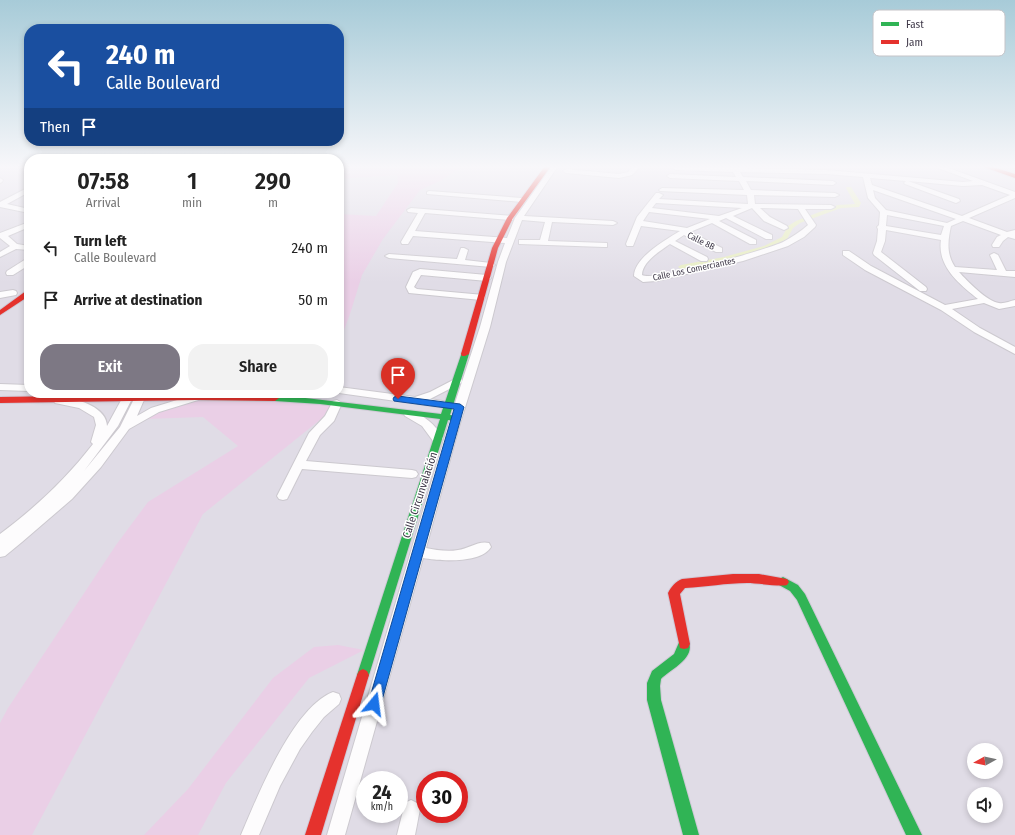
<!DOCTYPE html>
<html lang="en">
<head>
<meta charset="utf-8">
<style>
	body { margin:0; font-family:"Fira Sans Condensed",sans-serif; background:#f2f2f2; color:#222; height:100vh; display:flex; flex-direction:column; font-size:15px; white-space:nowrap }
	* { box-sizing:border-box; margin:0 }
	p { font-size:13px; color:#767676 }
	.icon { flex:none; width:22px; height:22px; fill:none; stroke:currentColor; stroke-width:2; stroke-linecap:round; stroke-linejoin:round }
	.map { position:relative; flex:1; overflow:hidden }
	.sheet { position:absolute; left:24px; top:154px; width:320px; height:244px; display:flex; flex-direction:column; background:#fff; border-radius:16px; box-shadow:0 2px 6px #0003 }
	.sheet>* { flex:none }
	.top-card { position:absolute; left:24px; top:24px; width:320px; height:122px; border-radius:16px; box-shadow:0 2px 6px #0003; background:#1a4fa0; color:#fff; overflow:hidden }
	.needle { width:26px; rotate:262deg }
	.fabs { position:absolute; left:967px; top:743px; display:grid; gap:8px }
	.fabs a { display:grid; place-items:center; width:36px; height:36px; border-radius:50%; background:#fff; box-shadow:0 2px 6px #0003; font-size:20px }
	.speed { position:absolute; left:356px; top:771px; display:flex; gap:8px; font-size:20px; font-weight:700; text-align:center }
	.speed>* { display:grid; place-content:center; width:52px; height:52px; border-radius:50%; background:#fff; box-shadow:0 2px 6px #0003; line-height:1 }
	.speed small { font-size:10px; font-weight:400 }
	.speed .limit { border:6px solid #d22; background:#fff; color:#111 }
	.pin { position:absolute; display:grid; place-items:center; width:34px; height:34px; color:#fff; margin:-41px -17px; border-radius:50% 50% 50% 0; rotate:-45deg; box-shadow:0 0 4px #0007 }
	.pin .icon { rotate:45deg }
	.me { position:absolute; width:44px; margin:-22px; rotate:16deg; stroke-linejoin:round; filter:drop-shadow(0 0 3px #0008) }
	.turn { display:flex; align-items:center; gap:14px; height:84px; padding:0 16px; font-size:18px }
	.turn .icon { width:52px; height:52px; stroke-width:2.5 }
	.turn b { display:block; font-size:28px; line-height:34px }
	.then { display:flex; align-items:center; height:38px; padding:0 16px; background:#0003; gap:8px; font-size:15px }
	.eta { display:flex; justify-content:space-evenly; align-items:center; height:68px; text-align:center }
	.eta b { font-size:24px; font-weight:600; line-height:28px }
	.action { display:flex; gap:8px; margin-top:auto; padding:8px 16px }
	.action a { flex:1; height:46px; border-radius:16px; background:#7d7884; color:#fff; font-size:16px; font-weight:600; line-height:46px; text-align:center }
	.action a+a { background:#f2f2f2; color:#222 }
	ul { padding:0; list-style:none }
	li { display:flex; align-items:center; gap:12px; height:52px; padding:0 16px }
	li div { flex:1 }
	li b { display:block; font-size:15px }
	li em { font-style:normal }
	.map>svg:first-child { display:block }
	.residential { fill:#e0dce6; fill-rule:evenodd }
	.green { fill:#eacfe6 }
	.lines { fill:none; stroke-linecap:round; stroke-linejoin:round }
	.canal { fill:#e7edc1; fill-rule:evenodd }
	.street-casing { stroke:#ccc9cf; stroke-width:2 }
	.fast-casing { stroke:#cfc9d6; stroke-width:2 }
	.jam-casing { stroke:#cfc9d6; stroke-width:2 }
	.street { fill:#fdfcfd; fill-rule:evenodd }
	.fast { fill:#30b455; fill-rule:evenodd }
	.jam { fill:#e5322d; fill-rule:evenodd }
	.route { fill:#1a73e8; stroke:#114b97 }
	.labels { text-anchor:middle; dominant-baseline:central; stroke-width:3; stroke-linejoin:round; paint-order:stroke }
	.far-street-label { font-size:9px; fill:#3f3949; stroke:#fff }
	.street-label { font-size:11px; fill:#3f3949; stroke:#fff }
	.key { fill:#fff; stroke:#c5c4c8; stroke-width:1 }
	.key-label { font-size:11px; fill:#3f3949 }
</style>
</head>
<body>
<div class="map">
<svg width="1015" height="835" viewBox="0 0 1015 835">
	<rect width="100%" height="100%" fill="#f0edf3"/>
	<path class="residential" d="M0,166H29V393H339V166H1015V835H0ZM974,750H996V772H974ZM365,780H399V814H365ZM425,780H459V814H425ZM974,794H996V816H974Z"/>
	<g class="green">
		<path d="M396,166H462L442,180L420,190L383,239L362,275L350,314L339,343V214L376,216L398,183L397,175L339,179V170L377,169Z"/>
		<path d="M195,401L334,403L326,415L203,514L32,835H0V723L8,708L116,545L148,502L238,446L203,417L145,419L161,408Z"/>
		<path d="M338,645L364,650L309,678L226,783L198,835H144L188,789L273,678L314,647Z"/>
	</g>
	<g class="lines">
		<path class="canal" d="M847,187H851L861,203L859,207L841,208L800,223L793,228L787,239L768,248L725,261L681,269L678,267L681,265L724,257L764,246L782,237L788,226L796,221L838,205L855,204L846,188Z"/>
		<defs>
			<g id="street">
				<path d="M552,166H558L524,216L613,221L617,223L613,225L552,222L548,241L607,243V247H604L519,244V240H540L545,222L522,220L506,262L490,327L459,427L426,548C436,550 447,552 458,550C468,549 479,540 489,543L491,547C481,564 439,561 423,558L345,835H327L453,409L339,393V387L415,397L430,392L457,378L461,379L462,381L461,383L430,399L455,403L480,327L498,262L505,243L413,236L408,244H402L401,242L418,213L408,212L407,210L411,208L513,216V220H510L425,213L415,231L507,238L515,218Z"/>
				<path d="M634,166H641L632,175L619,178L566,173L563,171L566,169L619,174L628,172Z"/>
				<path d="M675,166L731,167L730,166H736L737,168L826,170L963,182L973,181L933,166H943L1015,192V198L969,218L1007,232L1015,230V239L1008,237L1003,241L999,247H993L992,245L997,237L1001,235L963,221L951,226C948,240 946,254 955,267L997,270L990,255L994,253L998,255L1006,271H1015V277L959,272C967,281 988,302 999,303C1004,304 1010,301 1015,300V306L999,309L984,303L952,309L980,328L1015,347V354L974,332L941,310L865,270L843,255V251H849L871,266L945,305L978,299C959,284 937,266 941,240L886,230L885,241L881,252L926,287L927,289L926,291H920L874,255L873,253L877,241L878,229L877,227L879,225L880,212L868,198L863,177L826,174L740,172L743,177L833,181L836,183L833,185L746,181L751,190L835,193L839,195L835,197L754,195L755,204L831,205L835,207L831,209H805L816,225L815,227L804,237L788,246L743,261L656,281L643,282L634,276C634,258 665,240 680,231L641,226L633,246H627L626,244L637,217L656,193H659L663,195L659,199L748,204L747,195L660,191L659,190L662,188L744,190L739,181L670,178L667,176L670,174L736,177L733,172L676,170L673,168ZM870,178L906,181L904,183L905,184L956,203L960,201L959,199L908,181L963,186L982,185L1010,195L962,216L872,185ZM873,190L956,219L947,223L886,210L875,198ZM656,203L742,208L719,216L652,208ZM752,208L764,221L784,230L788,228L787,226L770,217L760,208L798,209L808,225C800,232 792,237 783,242C765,250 656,282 642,275C642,262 660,251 670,244L701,261H707L708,259L707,257L675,241L684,235L716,252H722V248L690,232L712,223L750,244H756V240L719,221L726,218L766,239H772V235L733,216ZM649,212L710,219L687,228L643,221ZM887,215L944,226L941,235L886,226Z"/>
				<path d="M0,178L3,180L2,182L0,183Z"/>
				<path d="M29,187V192L7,204L29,209V213L0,207V202Z"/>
				<path d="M429,191L522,198L526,200L522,202L427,194V192Z"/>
				<path d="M29,222V227L8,236L17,244L29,246V250L16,249L0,257V252L10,246L0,238V233Z"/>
				<path d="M461,248H464L468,250L465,260L491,263L495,265L491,267L389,258L385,256L389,254L457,259Z"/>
				<path d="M26,259H29V265L13,275H7L6,273L7,271Z"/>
				<path d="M420,269L487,275L491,278L487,281L421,275L414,287L417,289L484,295L485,297L484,299L481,300L409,293L406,287L413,272Z"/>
				<path d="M13,290L16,291L17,293L16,295L0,298V292Z"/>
				<path d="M0,384L29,385V391L0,390Z"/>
				<path d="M125,393H135L118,426L84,471L120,427L137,393H147L137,416L151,408L190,396L194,395L199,398L198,400L159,412L129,429L101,467L72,499L22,542L5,556L0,557V534C35,508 66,479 93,444L91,442L96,425L94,417L79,408L55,403L54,401L55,399C71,395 107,406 107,426Z"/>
				<path d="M337,400L342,403L334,421L320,435L306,461L412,470L416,471L418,474L416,477L412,478L302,469L287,499L283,500L279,499L277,496L309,433L325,416L333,401Z"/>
				<path d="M409,411C424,415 435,424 443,438L441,441H433L422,426L405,416L404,414L405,412Z"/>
				<path d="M333,692L339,694L341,699L339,704L324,717L312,732L300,749L280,786L259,835H241C257,797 293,707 333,692Z"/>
				<path d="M411,800L417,803L420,809L415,835H397L405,803Z"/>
			</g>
			<g id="fast">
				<path d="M462,352H465L469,354L450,415L457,416L459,418L454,421L448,420L369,675L367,679L363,681L359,679L357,675L440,419L320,404L275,401L271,398L275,395L297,397L441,414Z"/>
				<path d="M783,577L798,585L805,594L922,835H906L797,600L790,591L779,585L777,582L779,579Z"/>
				<path d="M684,639L688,640C697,658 671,669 661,679L660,686L661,700L699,835H683L647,700V683L652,671L674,654L680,640Z"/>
			</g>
			<g id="jam">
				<path d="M545,166H551L513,218L498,248L469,354L465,356H462L461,354L492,248L507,218Z"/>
				<path d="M981,166H990L1015,174V178Z"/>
				<path d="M26,291H29V296L0,315V310Z"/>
				<path d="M196,394L275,395L279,398L275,401L196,400L0,403V397Z"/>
				<path d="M733,574H759L787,579L789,582L787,585C781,587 756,583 747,583C726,583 706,587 685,588L680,594L690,644L688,648L684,649L680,648L668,593C671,587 676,581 682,579Z"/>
				<path d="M363,669L367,671L369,675L321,835H305L357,675L359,671Z"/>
			</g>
		</defs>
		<use href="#street" class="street-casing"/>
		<use href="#fast" class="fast-casing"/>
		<use href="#jam" class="jam-casing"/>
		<use href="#street" class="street"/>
		<use href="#fast" class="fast"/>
		<use href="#jam" class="jam"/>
	</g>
	<linearGradient id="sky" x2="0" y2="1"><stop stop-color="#a7cbd8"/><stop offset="0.59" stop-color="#f8f7fa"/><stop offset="1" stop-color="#f8f7fa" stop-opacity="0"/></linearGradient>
	<rect width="1015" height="283" fill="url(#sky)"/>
	<path class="route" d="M398,396L460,404L464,407L381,704L379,708L374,710L370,708L368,704L454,409L394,401L393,399L394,397Z"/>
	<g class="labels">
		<g class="far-street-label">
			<text transform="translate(701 241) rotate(26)">Calle 8B</text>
			<text transform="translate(694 269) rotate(-12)">Calle Los Comerciantes</text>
		</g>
		<g class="street-label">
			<text transform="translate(420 495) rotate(-72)">Calle Circunvalación</text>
		</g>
	</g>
	<rect x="873" y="10" width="132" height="46" rx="6" class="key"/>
	<rect x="881" y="22" width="18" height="4" fill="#30b455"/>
	<rect x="881" y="40" width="18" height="4" fill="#e5322d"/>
	<g class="key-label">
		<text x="906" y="28">Fast</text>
		<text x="906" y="46">Jam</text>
	</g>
</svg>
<div class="fabs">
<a><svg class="needle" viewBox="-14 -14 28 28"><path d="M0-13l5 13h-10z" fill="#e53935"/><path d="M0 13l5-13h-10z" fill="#767676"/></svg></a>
<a><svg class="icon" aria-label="sound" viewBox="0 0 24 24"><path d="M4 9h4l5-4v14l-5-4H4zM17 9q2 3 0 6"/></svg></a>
</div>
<div class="speed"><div>24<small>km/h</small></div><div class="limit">30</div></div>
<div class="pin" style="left:398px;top:399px;background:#d93025"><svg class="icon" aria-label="arrive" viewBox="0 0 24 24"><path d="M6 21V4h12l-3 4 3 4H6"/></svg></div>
<svg class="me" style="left:374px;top:704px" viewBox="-20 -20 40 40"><path d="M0-17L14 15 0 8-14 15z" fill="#1a73e8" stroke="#fff" stroke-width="4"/></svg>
<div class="top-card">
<div class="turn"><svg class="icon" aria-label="left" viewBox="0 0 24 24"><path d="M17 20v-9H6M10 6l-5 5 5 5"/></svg><div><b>240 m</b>Calle Boulevard</div></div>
<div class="then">Then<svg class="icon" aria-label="arrive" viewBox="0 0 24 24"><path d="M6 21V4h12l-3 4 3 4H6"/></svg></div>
</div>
<section class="sheet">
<div class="eta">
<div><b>07:58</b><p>Arrival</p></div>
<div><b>1</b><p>min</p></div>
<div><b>290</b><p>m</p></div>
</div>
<ul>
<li><svg class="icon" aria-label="left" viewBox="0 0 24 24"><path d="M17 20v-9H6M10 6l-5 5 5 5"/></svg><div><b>Turn left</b><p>Calle Boulevard</p></div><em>240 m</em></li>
<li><svg class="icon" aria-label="arrive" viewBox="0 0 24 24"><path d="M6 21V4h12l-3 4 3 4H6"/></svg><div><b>Arrive at destination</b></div><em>50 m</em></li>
</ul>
<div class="action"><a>Exit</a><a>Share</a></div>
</section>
</div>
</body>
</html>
